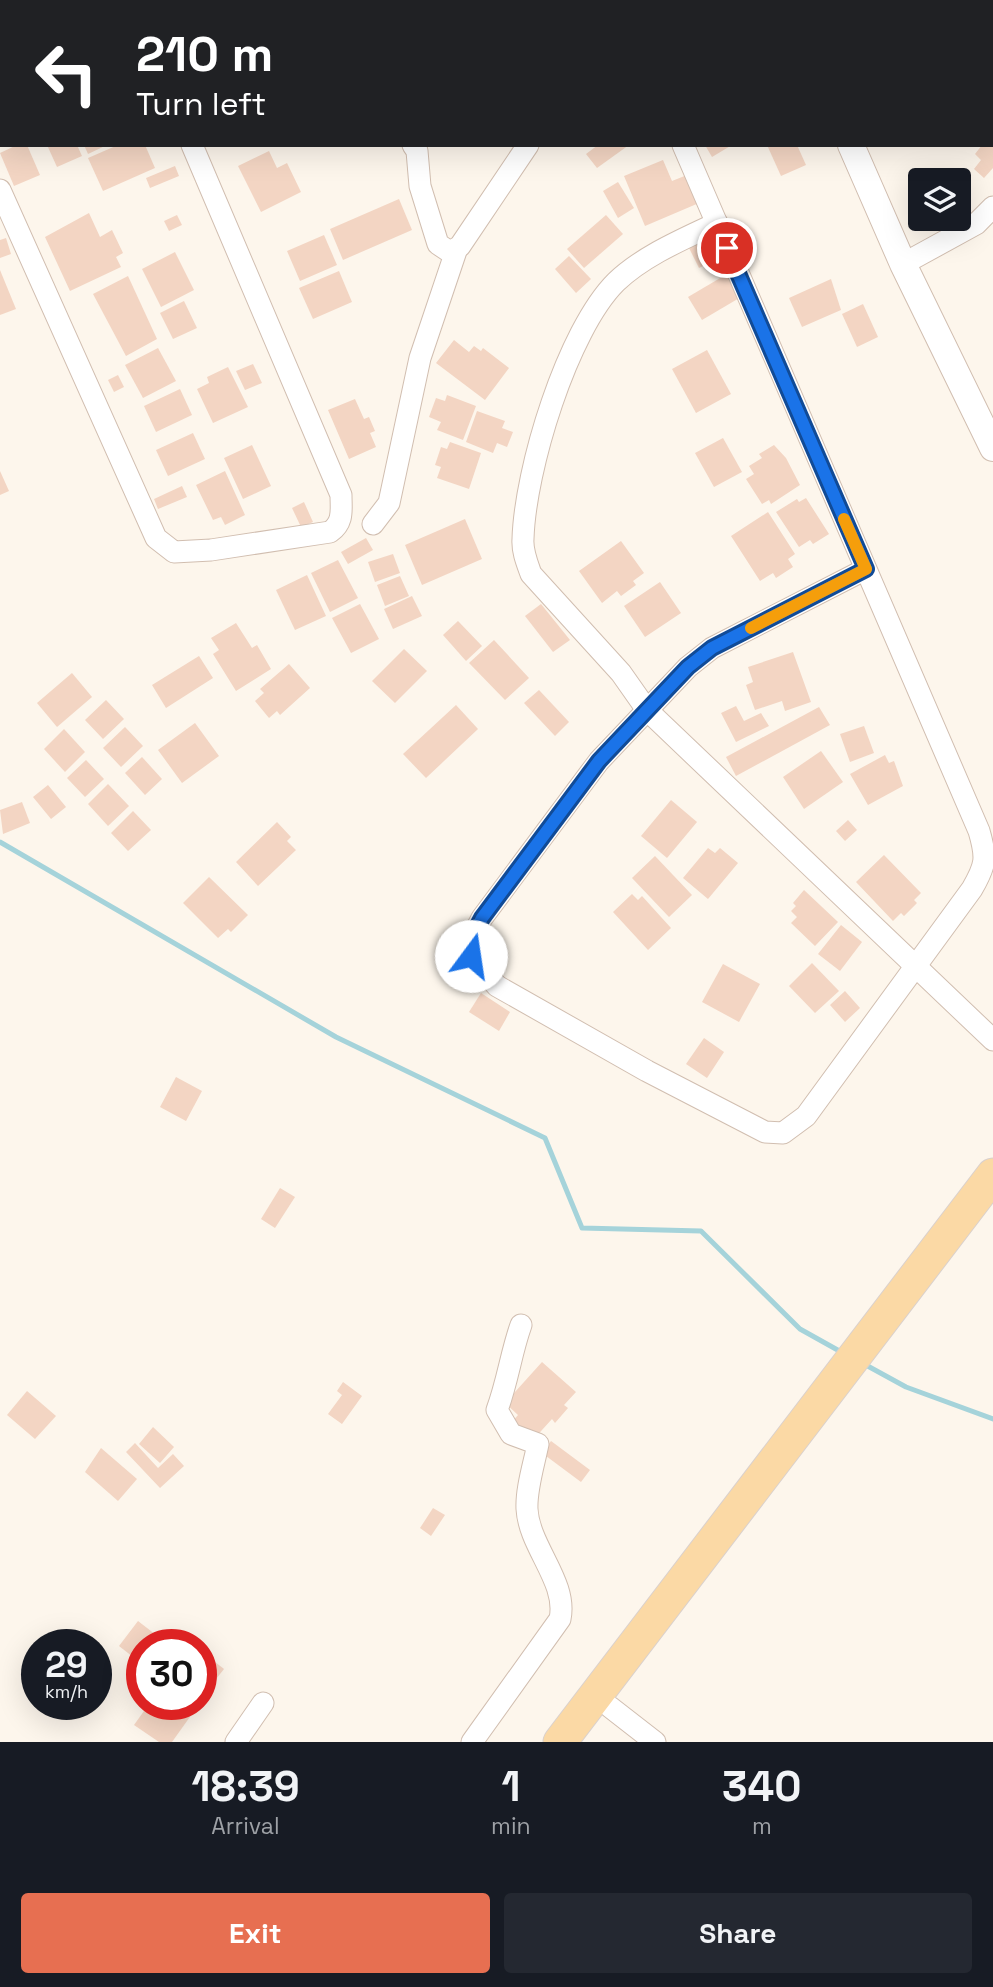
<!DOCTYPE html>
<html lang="en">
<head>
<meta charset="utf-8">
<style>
	body { margin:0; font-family:"Space Grotesk",sans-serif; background:#242831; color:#f1f3f6; height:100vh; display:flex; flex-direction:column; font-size:26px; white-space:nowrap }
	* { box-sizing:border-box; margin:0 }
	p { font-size:23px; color:#9ea1a6 }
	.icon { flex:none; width:38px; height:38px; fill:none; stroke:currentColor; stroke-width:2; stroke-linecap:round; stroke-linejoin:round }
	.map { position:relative; height:1742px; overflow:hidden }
	.panel { display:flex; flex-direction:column; background:#171b24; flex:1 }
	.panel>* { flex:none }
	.guide { position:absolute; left:0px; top:0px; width:994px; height:147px; box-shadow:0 7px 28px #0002; background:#202124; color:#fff; overflow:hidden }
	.buttons { position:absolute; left:908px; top:168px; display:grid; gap:14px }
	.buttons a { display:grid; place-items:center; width:63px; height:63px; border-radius:7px; background:#171b24; box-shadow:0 7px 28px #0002; font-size:35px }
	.speed { position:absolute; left:21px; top:1629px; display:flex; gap:14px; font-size:35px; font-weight:700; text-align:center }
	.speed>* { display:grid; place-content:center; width:91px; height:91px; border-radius:50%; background:#171b24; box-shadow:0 7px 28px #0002; line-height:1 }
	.speed small { font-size:18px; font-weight:400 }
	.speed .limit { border:10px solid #d22; background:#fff; color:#111 }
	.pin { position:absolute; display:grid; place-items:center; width:60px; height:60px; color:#fff; margin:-30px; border:4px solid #fff; border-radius:50%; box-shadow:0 2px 7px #0007 }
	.me { position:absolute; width:77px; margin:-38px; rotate:14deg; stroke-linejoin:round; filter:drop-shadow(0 0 5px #0008) }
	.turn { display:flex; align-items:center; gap:24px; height:147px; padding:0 21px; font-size:32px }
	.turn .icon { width:91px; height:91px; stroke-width:2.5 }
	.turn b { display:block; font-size:49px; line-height:60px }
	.eta { display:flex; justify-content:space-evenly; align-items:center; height:119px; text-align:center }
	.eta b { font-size:42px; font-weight:700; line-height:49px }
	.action { display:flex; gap:14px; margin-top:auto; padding:14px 21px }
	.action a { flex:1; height:80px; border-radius:7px; background:#e76f51; color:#fff; font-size:28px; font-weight:700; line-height:80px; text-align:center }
	.action a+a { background:#242831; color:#f1f3f6 }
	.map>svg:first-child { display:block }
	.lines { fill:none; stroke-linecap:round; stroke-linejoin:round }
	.stream { stroke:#a5d3da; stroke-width:5 }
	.building { fill:#f3d5c3 }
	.minor-casing { stroke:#d1beb0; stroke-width:23 }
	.tertiary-casing { stroke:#d1beb0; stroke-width:28 }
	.primary-casing { stroke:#dad1cd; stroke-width:35 }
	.minor { stroke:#fff; stroke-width:21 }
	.tertiary { stroke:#fff; stroke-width:26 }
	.primary { stroke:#fbd9a5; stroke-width:33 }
	.route-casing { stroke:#114b97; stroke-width:18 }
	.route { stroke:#1a73e8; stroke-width:12 }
	.slow { stroke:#f59e0b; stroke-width:12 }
</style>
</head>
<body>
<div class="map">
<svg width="993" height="1742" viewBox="0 0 993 1742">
	<rect width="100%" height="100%" fill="#fdf6ec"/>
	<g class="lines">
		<g class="stream">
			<path d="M0,842L336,1037L545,1138L582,1228L701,1231L800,1329L843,1353"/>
			<path d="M864,1364L906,1387L993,1419"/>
		</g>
	</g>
	<g class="building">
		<path d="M17,145H27L40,175L14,186L0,153Z"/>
		<path d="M47,145H77L82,156L57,167Z"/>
		<path d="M84,145H107L88,154Z"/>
		<path d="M118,145H145L155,168L103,191L88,158Z"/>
		<path d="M598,145H629L597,168L586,154Z"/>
		<path d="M705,145H732L712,157Z"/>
		<path d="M767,145H797L806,165L781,176Z"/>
		<path d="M982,145H993V168L984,178L974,169L981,160L975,154Z"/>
		<path d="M269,151L277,168L287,163L301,192L261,212L238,166Z"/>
		<path d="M663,160L672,181L687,175L699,203L645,226L624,176Z"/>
		<path d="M175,166L179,176L150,188L146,178Z"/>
		<path d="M618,182L634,208L618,218L603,191Z"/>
		<path d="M399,199L412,230L343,260L330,229Z"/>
		<path d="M89,213L100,237L112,230L123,253L116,257L121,267L70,291L45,237Z"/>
		<path d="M177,215L182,225L169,231L164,221Z"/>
		<path d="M606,215L623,234L584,268L567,249Z"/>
		<path d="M713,231L725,255L699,268L687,244Z"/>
		<path d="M324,235L337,265L300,281L287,251Z"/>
		<path d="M6,238L11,254L0,258V240Z"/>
		<path d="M175,252L194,290L161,307L142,269Z"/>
		<path d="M569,256L591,279L576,293L555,269Z"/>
		<path d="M0,270L16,309L0,315Z"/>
		<path d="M339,271L352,302L313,319L299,288Z"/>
		<path d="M727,274L741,297L702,320L688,297Z"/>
		<path d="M128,276L157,339L126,356L93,294Z"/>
		<path d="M831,279L841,310L802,327L789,298Z"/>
		<path d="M184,301L197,328L173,339L160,313Z"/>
		<path d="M863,304L878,337L857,347L842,314Z"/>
		<path d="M454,340L469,352L474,346L481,351L483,348L509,368L485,400L436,363Z"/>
		<path d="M158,348L176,381L143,398L125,365Z"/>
		<path d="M707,350L731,394L696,413L672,369Z"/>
		<path d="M253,364L262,383L245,390L236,371Z"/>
		<path d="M228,367L248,407L213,423L197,389L209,383L207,377Z"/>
		<path d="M118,375L124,387L114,392L108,380Z"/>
		<path d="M180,389L192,415L156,432L144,406Z"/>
		<path d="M447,395L476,406L463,440L437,430L441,422L429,417L436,398L445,401Z"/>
		<path d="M355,399L364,419L369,417L375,431L370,433L376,447L349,459L328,410Z"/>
		<path d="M477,411L505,421L502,428L513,432L507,447L497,443L493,453L466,442Z"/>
		<path d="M193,433L205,459L168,476L156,450Z"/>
		<path d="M723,438L742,472L714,487L695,453Z"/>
		<path d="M450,442L481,453L469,489L437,478L441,467L435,465L441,447L447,449Z"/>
		<path d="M252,445L271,486L243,499L224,458Z"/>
		<path d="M774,445L786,458L800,485L771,504L769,500L762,504L746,479L754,474L749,466L762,458L759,454Z"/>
		<path d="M0,471L9,491L0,495Z"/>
		<path d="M225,471L245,515L225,525L221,517L213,520L196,485Z"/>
		<path d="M182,486L187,497L158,509L154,499Z"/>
		<path d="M806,498L829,534L813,544L810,540L799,547L776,512L797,499L799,502Z"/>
		<path d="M304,502L313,522L301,527L292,508Z"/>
		<path d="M768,512L795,554L788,559L793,567L776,578L773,573L760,581L731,536Z"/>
		<path d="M465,519L482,559L422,585L405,545Z"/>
		<path d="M366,538L373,550L348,564L341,552Z"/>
		<path d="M621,541L644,573L633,581L636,585L621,596L617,591L602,603L579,571Z"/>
		<path d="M393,554L400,573L375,582L368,562Z"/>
		<path d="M338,560L358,598L330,612L311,573Z"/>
		<path d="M307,575L326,616L295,630L276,590Z"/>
		<path d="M400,576L409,596L385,606L377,585Z"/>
		<path d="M660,582L681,613L645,637L624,606Z"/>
		<path d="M412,596L422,616L393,629L384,609Z"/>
		<path d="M360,604L379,639L351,653L332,618Z"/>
		<path d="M541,604L570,640L553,652L525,616Z"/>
		<path d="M458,621L482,646L466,661L443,635Z"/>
		<path d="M236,623L252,648L257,645L271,669L236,691L213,654L219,650L211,638Z"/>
		<path d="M494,640L529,678L505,700L469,663Z"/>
		<path d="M404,649L427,671L395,703L372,681Z"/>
		<path d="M793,652L811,702L785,711L782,701L755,710L746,685L753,682L748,667Z"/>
		<path d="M199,656L213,678L166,708L152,685Z"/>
		<path d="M289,664L310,688L280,715L277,711L269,718L255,701L264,693L260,689Z"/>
		<path d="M72,673L92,697L57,727L37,703Z"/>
		<path d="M539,690L569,722L555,736L524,703Z"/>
		<path d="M106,700L124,719L103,739L85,720Z"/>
		<path d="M456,705L478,729L426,778L403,754Z"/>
		<path d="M736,706L744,721L761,713L769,726L736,742L721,713Z"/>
		<path d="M819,707L830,725L736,776L726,757Z"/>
		<path d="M195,723L219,756L182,783L158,750Z"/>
		<path d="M864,726L874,753L850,762L840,734Z"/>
		<path d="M125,727L143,746L121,767L103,748Z"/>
		<path d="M64,729L85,752L65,772L44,749Z"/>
		<path d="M821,751L843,782L804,809L783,777Z"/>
		<path d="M885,755L889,763L894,761L903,786L868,805L850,774Z"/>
		<path d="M142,757L162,779L145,795L125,773Z"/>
		<path d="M86,760L104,779L85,797L67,778Z"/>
		<path d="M108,784L129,806L108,826L88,804Z"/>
		<path d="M48,785L66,807L51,819L33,797Z"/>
		<path d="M671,800L697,822L667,858L641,836Z"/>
		<path d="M22,802L30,823L3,834L0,810Z"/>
		<path d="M133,811L151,830L128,851L111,833Z"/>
		<path d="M848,820L857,830L845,841L836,831Z"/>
		<path d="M277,822L291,837L287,841L296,850L258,886L236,862Z"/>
		<path d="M708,848L715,853L720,848L738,863L708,899L683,878Z"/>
		<path d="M884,855L921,893L914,900L917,903L904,916L901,913L893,921L856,882Z"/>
		<path d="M655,856L692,895L669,917L632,878Z"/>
		<path d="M209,877L248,915L231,932L228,929L218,938L183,903Z"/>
		<path d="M804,890L838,922L815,946L791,923L797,917L791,911L796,906L793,903Z"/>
		<path d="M632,894L638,900L642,896L671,928L648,950L613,912Z"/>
		<path d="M841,925L862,942L840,971L818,954Z"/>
		<path d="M812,963L839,991L815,1013L789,986Z"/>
		<path d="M723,964L760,984L739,1022L702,1002Z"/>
		<path d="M845,991L860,1008L845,1022L830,1005Z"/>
		<path d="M481,993L510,1012L499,1031L469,1012Z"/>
		<path d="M704,1038L724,1052L707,1078L686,1064Z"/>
		<path d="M176,1077L202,1091L186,1121L160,1107Z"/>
		<path d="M280,1188L295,1197L275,1228L261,1219Z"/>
		<path d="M542,1362L576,1392L564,1405L568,1408L555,1423L552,1419L532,1441L511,1423L518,1415L505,1403Z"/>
		<path d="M343,1382L362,1396L342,1424L328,1414L342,1395L337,1391Z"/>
		<path d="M27,1391L56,1416L35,1439L7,1415Z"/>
		<path d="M153,1427L174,1447L160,1463L139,1444Z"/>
		<path d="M551,1441L590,1470L581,1482L542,1453Z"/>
		<path d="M135,1443L158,1468L173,1454L184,1466L160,1488L126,1452Z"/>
		<path d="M101,1448L137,1479L118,1501L85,1472Z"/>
		<path d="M433,1508L445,1515L431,1536L420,1528Z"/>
		<path d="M138,1621L169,1645H142V1664L119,1646Z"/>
		<path d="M201,1651L224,1669L201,1698Z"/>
		<path d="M149,1704H179L192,1714L172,1742H159L134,1725Z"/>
	</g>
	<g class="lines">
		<defs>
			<g id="minor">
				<path d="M126,0V2"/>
				<path d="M333,0L334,2"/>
				<path d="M538,0L539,2"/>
				<path d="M934,2L935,0"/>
				<path d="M413,145L417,151L420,186L438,244L450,252L460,246L528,145"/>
				<path d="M683,145L979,831C987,858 986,865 972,889L806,1116L783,1133L765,1132L647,1071L497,986L471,956L472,937L482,918L599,761L688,667L712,648L866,569"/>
				<path d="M0,190L156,538L174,552L211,550L330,532C344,522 341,510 341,495L192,145"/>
				<path d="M717,223C683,239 643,256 616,282C567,331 525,470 523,539C522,551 527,563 531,574L621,673L647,710L993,1040"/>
				<path d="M903,264L976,224L993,207"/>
				<path d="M373,524L389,503L420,358L456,251"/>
				<path d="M610,1707L655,1742"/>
				<path d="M236,1742L263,1703"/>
				<path d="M472,1742L560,1619C568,1582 529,1547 527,1509C526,1489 534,1464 538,1444L511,1434L497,1410C508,1380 511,1353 521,1325"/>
			</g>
			<g id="tertiary">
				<path d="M787,0L788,2"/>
				<path d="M851,145L903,264L993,448"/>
			</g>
			<path id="primary" d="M560,1742L993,1175"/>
		</defs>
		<use href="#minor" class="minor-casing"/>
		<use href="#tertiary" class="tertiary-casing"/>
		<use href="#primary" class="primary-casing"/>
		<use href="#minor" class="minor"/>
		<use href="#tertiary" class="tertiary"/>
		<use href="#primary" class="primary"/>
	</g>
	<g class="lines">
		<defs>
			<path id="route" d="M471,956L472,937L482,918L599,761L688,667L712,648L866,569L727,248"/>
		</defs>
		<use href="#route" class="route-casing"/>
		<use href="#route" class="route"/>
		<path class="slow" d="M751,628L866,569L844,519"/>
	</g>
</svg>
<div class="buttons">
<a><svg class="icon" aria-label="layers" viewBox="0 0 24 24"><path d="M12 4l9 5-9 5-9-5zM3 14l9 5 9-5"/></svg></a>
</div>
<div class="speed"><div>29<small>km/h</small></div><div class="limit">30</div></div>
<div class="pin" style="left:727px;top:248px;background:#d93025"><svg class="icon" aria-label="arrive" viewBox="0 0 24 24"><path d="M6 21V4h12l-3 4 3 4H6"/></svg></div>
<svg class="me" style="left:471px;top:956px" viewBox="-20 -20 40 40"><circle r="19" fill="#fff"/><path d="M0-13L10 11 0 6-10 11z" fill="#1a73e8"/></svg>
<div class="guide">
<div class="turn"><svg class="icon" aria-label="left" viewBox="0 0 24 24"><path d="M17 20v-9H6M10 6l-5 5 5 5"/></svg><div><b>210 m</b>Turn left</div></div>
</div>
</div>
<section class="panel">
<div class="eta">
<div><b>18:39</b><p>Arrival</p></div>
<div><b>1</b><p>min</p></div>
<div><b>340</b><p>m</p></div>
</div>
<div class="action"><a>Exit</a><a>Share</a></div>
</section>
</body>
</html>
